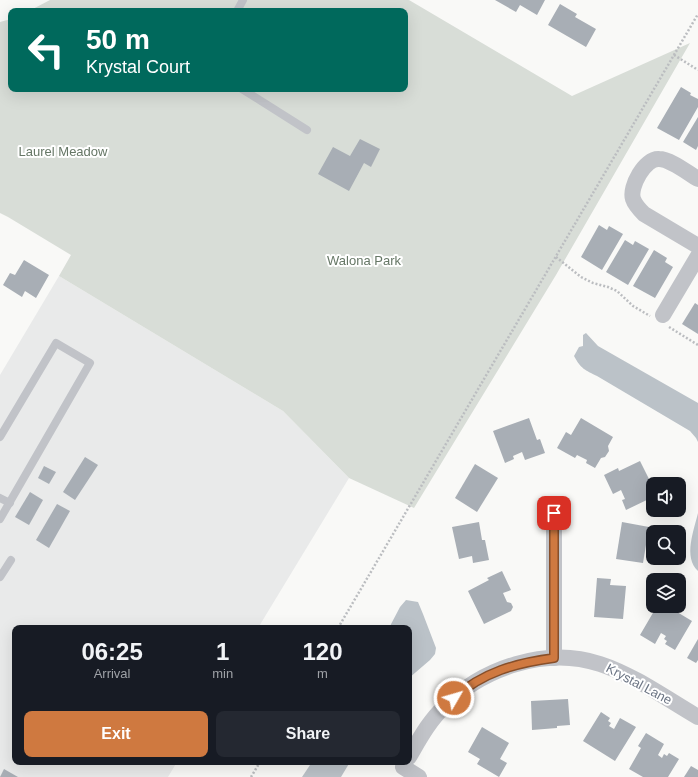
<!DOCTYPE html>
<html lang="en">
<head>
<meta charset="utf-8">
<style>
	body { margin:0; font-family:Arial,sans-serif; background:#242831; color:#f1f3f6; height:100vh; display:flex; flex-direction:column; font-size:15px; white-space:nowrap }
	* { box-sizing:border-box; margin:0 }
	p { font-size:13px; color:#9ea1a6 }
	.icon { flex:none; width:22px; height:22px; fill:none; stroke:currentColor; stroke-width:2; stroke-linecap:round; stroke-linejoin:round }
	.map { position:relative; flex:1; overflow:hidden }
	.drawer { position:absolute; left:12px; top:625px; width:400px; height:140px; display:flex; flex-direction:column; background:#171b24; border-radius:8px; box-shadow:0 4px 16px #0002 }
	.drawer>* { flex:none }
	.guide { position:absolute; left:8px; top:8px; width:400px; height:84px; border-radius:8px; box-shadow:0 4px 16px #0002; background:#00695c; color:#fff; overflow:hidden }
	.buttons { position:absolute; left:646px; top:477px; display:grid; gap:8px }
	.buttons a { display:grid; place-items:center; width:40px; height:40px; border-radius:8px; background:#171b24; box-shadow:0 4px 16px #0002; font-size:20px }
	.pin { position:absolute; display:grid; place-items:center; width:34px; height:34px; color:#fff; margin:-17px; border-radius:8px; box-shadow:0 2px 6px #0006 }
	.me { position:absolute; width:44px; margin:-22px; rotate:52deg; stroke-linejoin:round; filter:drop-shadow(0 0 3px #0008) }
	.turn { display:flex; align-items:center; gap:14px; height:84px; padding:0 12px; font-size:18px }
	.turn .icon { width:52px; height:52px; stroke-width:2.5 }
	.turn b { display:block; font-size:28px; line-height:34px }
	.eta { display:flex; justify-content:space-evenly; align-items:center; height:68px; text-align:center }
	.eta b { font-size:24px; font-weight:700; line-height:28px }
	.button { display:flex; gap:8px; margin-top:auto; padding:8px 12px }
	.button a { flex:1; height:46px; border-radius:8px; background:#cf7940; color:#fff; font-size:16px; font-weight:700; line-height:46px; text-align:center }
	.button a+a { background:#242831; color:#f1f3f6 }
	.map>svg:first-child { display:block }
	.built { fill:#e9eaea }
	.green { fill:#d8ddd7 }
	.water { fill:#bbc2c8 }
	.building { fill:#a8aeb5 }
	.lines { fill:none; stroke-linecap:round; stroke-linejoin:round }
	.path { stroke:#bbbdc0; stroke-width:2.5; stroke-dasharray:2 2; stroke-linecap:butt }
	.lane { stroke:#c1c3c8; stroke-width:8 }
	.street { stroke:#c1c3c8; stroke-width:16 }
	.route-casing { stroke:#874f2a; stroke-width:10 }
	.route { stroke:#cf7940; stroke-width:7 }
	.labels { text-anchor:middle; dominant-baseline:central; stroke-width:4; stroke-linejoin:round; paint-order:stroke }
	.park-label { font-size:13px; fill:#676; stroke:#fff }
	.street-label { font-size:13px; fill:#6c7584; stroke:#fff }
</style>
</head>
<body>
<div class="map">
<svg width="698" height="777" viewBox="0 0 698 777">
	<rect width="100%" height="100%" fill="#f9f9f7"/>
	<path class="built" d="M59,276L283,411L349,478L258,628H15V762H177L168,777H0V375Z"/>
	<path class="green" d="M50,0H409L572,96L690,43L556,275L414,508L349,478L283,411L59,276L71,255L8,217L0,213V22L11,19V89H405V11H29Z"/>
	<g class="water">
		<path d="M586,333L598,346L698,403V442L696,438L690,431L597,376C585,370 581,369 574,356L579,347L583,346V335Z"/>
		<path d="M698,513V571C683,557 694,530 698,513Z"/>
		<path d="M406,600L418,602L423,614L436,648L435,654L430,660L409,678V628H389L400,607Z"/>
		<path d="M312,762H350L341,777H302Z"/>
	</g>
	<g class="building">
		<path d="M495,0H545L537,15L520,5L516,12Z"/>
		<path d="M560,4L577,14L575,17L596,29L586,47L548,25Z"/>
		<path d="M681,87L691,93L690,95L698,99V107L679,140L657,128Z"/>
		<path d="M698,117V146L696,150L683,142Z"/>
		<path d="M360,139L380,149L371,167L364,163L349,191L318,174L333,147L350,156Z"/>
		<path d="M599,225L607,230L609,226L623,234L602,270L581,257Z"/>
		<path d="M625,240L633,245L635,241L649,249L628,285L606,272Z"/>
		<path d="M654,250L667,258L665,262L673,267L655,298L633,286Z"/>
		<path d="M24,260L49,275L36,298L25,291L22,297L3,285L10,273L15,275Z"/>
		<path d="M695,303L698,305V334L682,324Z"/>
		<path d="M529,418L537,440L540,439L545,453L525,460L522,452L513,456L514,459L505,463L493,431Z"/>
		<path d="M581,418L613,437L608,446L609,451L605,457L601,458L595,468L586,463L587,460L577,455L575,458L557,448L566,432L571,435Z"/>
		<path d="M85,457L98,465L75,500L63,492Z"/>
		<path d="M640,461L653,487V497L626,510L622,500L625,499L621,490L613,494L604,475L618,468L619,471Z"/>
		<path d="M475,464L498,478L477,512L455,498Z"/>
		<path d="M44,466L56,472L49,484L38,478Z"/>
		<path d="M30,492L43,500L29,525L15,517Z"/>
		<path d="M57,504L70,511L49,548L36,540Z"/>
		<path d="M479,522L482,540H485L489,560L473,563L472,556L459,559L452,527Z"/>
		<path d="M622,522L649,527L643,563L616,559Z"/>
		<path d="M502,571L511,590L503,593L507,602L511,603L513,607L511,611L484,624L468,591L489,580L487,578Z"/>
		<path d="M597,578L611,579L610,585L626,586L623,619L594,617Z"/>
		<path d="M657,606H667L692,621L675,650L665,644L667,641L664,639L666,636L661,633L655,644L640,635Z"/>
		<path d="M698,639V660L696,663L687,658Z"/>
		<path d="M568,699L570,725L557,726V728L532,730L531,701Z"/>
		<path d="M601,712L610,718L608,721L611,723L609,726L614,729L620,718L636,727L615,761L583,741Z"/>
		<path d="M482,727L509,743L500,759L507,763L499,777L477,764L480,759L468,752Z"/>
		<path d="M646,733L664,744L658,755L662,758L664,754L667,756L669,753L679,759L668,777H643L629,769L641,748L638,746Z"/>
		<path d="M691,766L698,770V777H684Z"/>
		<path d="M4,769L18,777H0Z"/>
	</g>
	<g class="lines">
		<g class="path">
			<path d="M674,55L698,70"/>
			<path d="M556,257L581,277L593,283L608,287L617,291L633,306L650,316"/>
			<path d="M669,327L698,345"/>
			<path d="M338,628L698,14"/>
			<path d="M251,777L260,762"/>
		</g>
		<g class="lane">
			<path d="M237,11L243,0"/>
			<path d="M242,89L307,130"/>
			<path d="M0,437L56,343L90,363L0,519"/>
			<path d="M0,498L10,503"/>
			<path d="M0,577L11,560"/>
		</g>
		<g class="street">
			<path d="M698,179C688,173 670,159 659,159C645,158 629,187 633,199C635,205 640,210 644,214L698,246"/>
			<path d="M663,315L698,256"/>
			<path d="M554,658V513"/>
			<path d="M409,757C419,740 429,721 444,707C482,668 546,646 600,664C634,675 667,699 698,717"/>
			<path d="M403,767L419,777"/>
		</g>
	</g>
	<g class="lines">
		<defs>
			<path id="route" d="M454,698C483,672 516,663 554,658V513"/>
		</defs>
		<use href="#route" class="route-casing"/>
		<use href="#route" class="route"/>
	</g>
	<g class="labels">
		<g class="park-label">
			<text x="63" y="151">Laurel Meadow</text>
			<text x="364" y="260">Walona Park</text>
		</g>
		<g class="street-label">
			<text transform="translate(639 684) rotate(28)">Krystal Lane</text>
		</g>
	</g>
</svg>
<div class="buttons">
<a><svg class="icon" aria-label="sound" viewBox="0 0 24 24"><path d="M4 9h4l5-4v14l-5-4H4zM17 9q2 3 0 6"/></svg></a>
<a><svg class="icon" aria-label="search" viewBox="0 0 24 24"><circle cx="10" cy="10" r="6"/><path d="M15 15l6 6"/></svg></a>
<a><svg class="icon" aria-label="layers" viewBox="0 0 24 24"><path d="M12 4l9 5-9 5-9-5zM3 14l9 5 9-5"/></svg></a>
</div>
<div class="pin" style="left:554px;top:513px;background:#d93025"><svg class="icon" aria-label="arrive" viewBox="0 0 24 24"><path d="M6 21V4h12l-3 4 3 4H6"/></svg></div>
<svg class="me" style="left:454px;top:698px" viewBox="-20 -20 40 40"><circle r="17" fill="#cf7940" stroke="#fff" stroke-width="3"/><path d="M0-11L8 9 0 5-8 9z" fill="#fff"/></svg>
<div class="guide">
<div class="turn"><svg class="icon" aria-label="left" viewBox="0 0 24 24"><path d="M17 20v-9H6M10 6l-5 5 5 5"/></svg><div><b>50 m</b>Krystal Court</div></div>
</div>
<section class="drawer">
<div class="eta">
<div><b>06:25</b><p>Arrival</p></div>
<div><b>1</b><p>min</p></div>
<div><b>120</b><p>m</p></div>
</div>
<div class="button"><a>Exit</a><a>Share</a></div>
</section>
</div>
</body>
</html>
